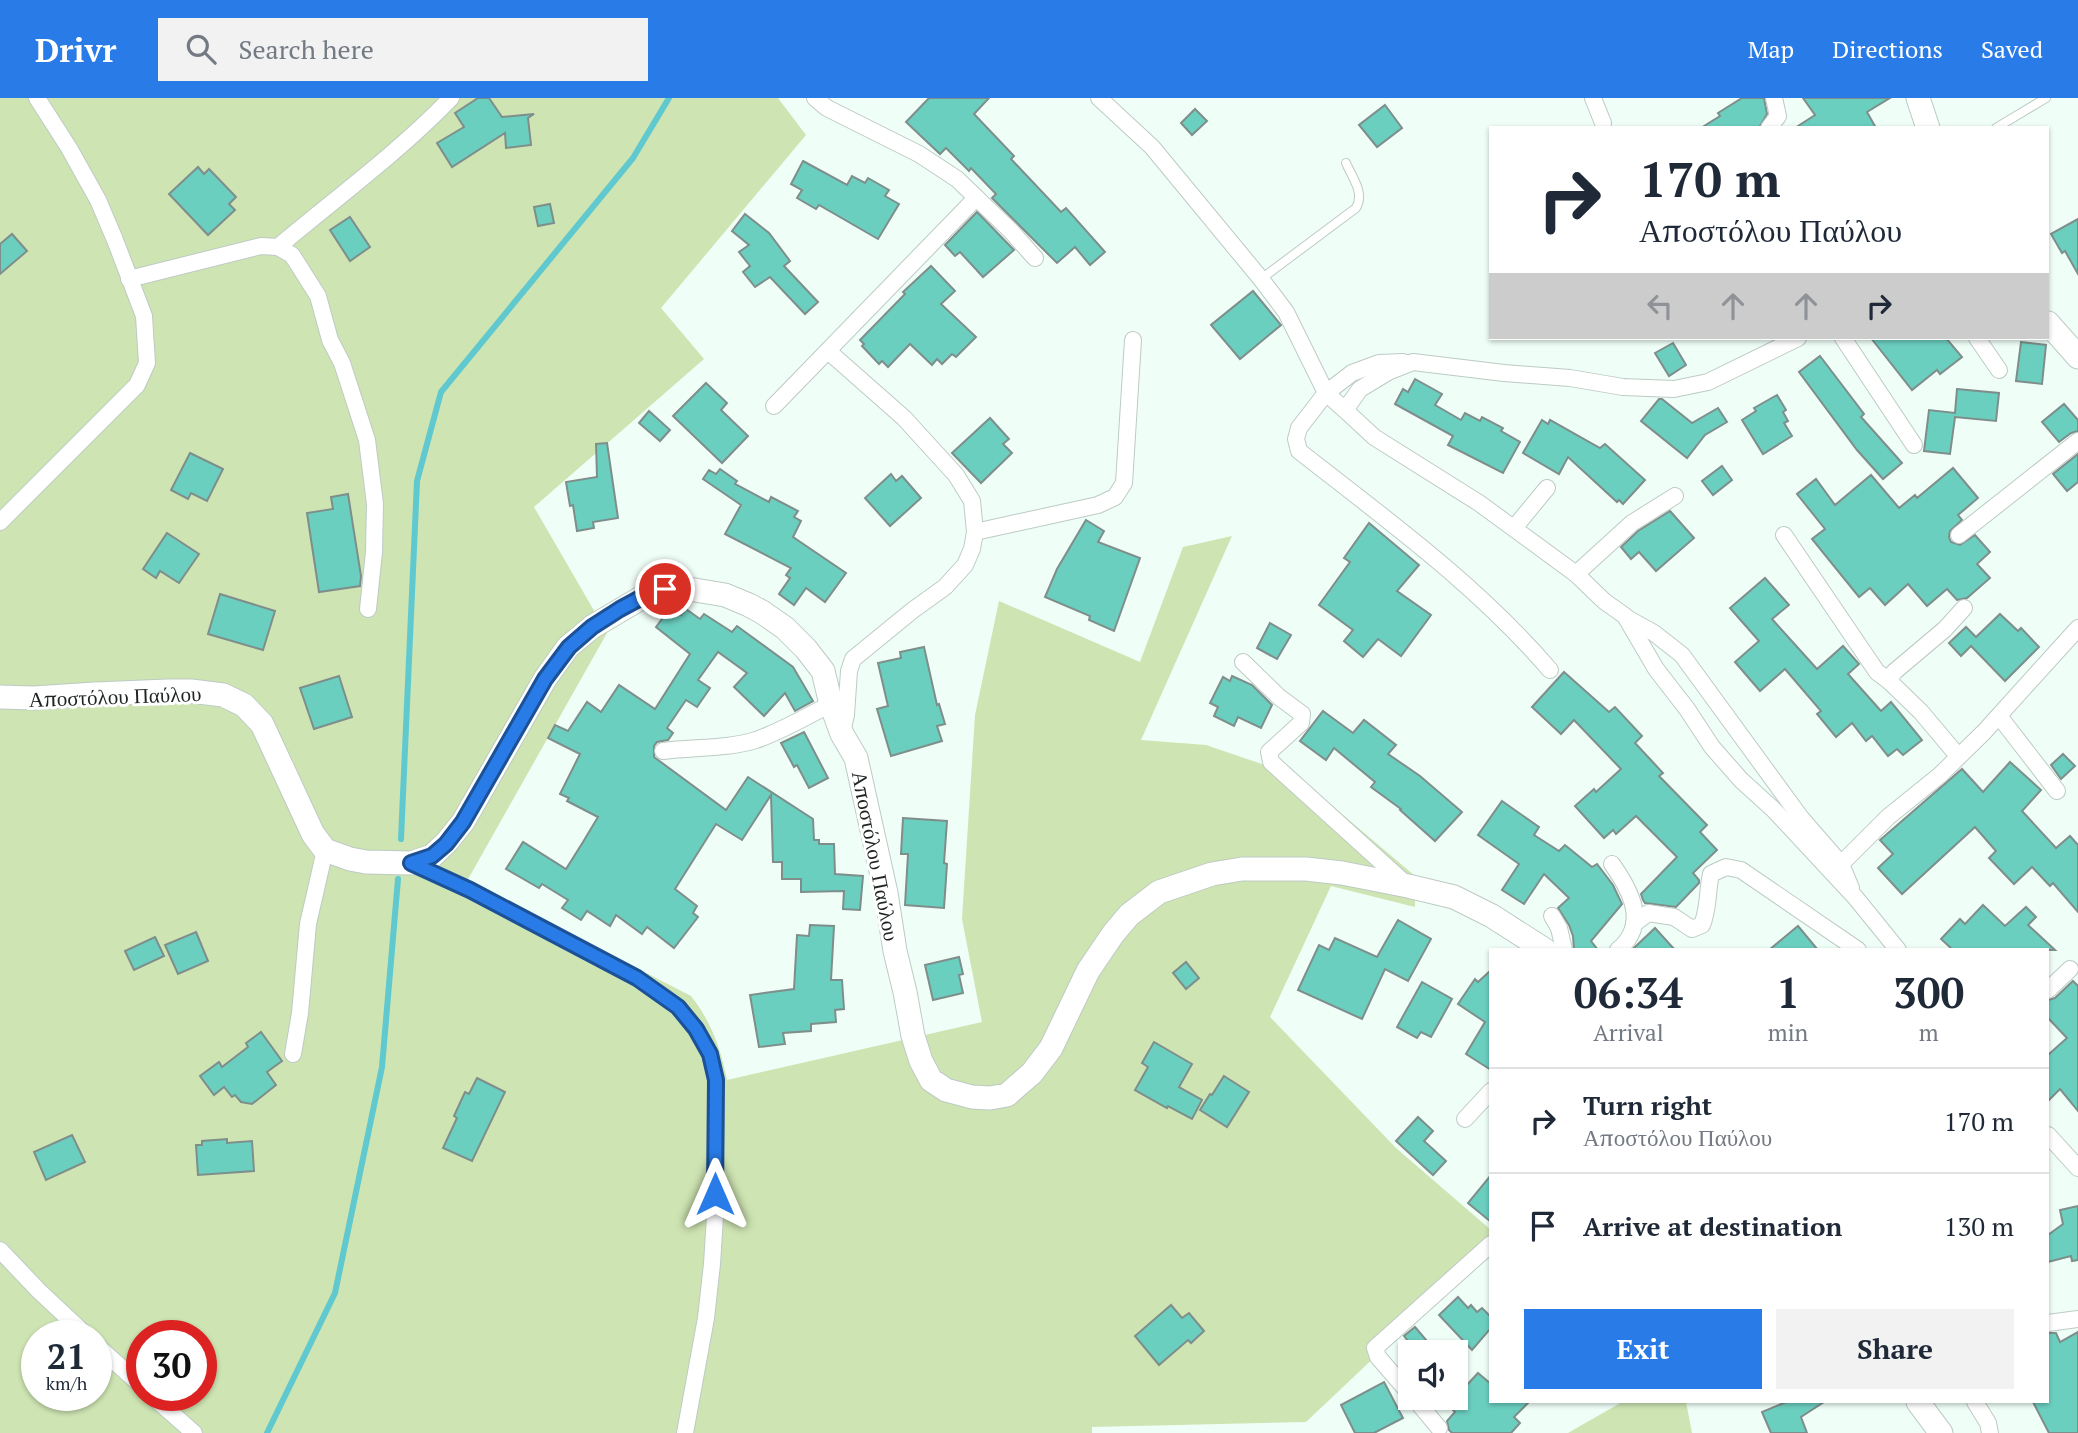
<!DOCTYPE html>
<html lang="en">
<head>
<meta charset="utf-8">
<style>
	body { margin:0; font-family:"PT Serif",serif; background:#f2f2f3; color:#1f2937; height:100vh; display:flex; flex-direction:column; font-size:26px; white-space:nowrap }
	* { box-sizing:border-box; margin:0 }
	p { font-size:23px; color:#747a83 }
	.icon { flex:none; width:38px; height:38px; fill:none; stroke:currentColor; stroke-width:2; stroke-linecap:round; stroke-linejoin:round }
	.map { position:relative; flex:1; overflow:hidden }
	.drawer { position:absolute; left:1489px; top:850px; width:560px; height:455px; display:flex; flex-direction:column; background:#fff; border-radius:0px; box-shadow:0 2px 5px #0004 }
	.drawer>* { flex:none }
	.banner { position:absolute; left:1489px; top:28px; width:560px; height:214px; border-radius:0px; box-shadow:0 2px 5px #0004; background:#fff; color:#1f2937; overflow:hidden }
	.buttons { position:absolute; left:1398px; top:1242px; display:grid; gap:14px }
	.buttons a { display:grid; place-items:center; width:70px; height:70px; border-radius:0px; background:#fff; box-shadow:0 2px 5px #0004; font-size:35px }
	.speed { position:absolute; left:21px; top:1222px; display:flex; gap:14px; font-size:35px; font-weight:700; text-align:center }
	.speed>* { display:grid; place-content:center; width:91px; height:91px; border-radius:50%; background:#fff; box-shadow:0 2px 5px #0004; line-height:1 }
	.speed small { font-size:18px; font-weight:400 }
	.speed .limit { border:10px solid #d22; background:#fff; color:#111 }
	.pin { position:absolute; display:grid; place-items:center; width:60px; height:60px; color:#fff; margin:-30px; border:4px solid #fff; border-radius:50%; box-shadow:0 2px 7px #0007 }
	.me { position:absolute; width:77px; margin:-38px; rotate:0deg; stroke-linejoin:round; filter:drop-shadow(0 0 5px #0008) }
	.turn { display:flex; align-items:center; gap:24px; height:147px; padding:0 35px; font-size:32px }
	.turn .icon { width:91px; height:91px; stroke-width:2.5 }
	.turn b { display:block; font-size:49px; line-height:60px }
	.lanes { display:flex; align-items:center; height:66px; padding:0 35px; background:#0003; justify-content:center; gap:35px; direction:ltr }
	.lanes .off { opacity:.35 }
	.eta { display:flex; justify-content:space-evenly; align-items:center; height:119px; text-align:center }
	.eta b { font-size:42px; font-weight:800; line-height:49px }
	.action { display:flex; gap:14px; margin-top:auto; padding:14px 35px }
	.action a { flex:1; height:80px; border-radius:0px; background:#297ce7; color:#fff; font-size:28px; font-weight:800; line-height:80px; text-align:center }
	.action a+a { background:#f2f2f3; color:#1f2937 }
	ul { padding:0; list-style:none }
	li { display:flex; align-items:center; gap:21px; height:105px; padding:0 35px; border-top:2px solid #e0e1e3 }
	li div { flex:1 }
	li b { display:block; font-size:26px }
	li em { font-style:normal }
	header { display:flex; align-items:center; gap:42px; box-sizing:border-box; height:98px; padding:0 35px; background:#297ce7; color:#fff }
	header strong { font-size:33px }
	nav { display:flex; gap:38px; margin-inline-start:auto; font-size:24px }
	.search { width:490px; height:63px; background:#f2f2f3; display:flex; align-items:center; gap:18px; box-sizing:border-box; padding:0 24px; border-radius:0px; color:#747a83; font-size:26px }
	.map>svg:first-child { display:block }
	.green { fill:#cee4b2; fill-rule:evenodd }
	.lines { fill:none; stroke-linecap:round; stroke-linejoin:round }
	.stream { stroke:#60c8cf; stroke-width:6 }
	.building { fill:#6bcfc0; stroke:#7e8e8b; stroke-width:2 }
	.lane-casing { stroke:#bdcbc4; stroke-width:10 }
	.street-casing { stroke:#bdcbc4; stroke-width:18 }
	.secondary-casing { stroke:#bdcbc4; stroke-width:25 }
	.lane { stroke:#fff; stroke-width:8 }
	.street { stroke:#fff; stroke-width:16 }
	.secondary { stroke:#fff; stroke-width:23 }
	.route-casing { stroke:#1b5196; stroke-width:18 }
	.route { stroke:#297ce7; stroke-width:12 }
	.labels { text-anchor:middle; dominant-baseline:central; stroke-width:6; stroke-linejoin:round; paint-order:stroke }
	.street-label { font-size:21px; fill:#1e2421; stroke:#fff }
</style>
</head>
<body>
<header>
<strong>Drivr</strong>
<div class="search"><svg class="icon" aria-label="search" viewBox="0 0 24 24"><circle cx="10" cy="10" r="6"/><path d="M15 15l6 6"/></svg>Search here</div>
<nav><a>Map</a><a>Directions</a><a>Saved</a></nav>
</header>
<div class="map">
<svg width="2078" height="1335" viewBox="0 0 2078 1335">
	<rect width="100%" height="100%" fill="#effef7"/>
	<g class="green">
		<path d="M0,0H778L806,37L661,210L704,261L534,409L607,535L467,783L691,898C712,925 720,949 727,982L982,924L962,821L975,617L999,503L1140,564L1183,449L1232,438L1141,642L1206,647L1297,678L1415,778V809L1331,788L1270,919L1396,1050L1491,1132V1149L1306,1324L1092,1329V1335H0ZM37,1237H96V1297H37ZM142,1237H201V1297H142Z"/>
		<path d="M1622,1304H1686L1692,1335H1568Z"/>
	</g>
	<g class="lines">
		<g class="stream">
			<path d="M401,741L417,383L441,294L633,60L669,0"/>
			<path d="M267,1335L335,1195L382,969L398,781"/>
		</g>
	</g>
	<g class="building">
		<path d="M478,0H489L502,19L534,16L528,20L531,47L506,50L505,35L452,69L437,45L464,29L455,15Z"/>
		<path d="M929,0H989L974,16L1014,58L1011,61L1061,114L1066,110L1105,154L1090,167L1075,149L1057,165L992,100L996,96L971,70L969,73L946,50L940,56L906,24Z"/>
		<path d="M1742,0H1764L1767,16L1759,30H1701L1720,18L1718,15Z"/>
		<path d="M1803,0H1890L1867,14L1876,30H1795L1815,17Z"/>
		<path d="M1385,7L1402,30L1377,49L1359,27Z"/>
		<path d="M1195,11L1207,23L1192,37L1181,25Z"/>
		<path d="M803,63L847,87L852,78L865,85L868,80L889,92L885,98L899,106L878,141L819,107L816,111L797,100L802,92L791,86Z"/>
		<path d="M198,69L204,76L209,71L236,99L229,106L235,112L208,137L169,96Z"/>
		<path d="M550,106L554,125L538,128L534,109Z"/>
		<path d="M977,114L1014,152L983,179L960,154L955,158L945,147Z"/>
		<path d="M745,116L769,135L790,163L784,168L818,204L805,216L770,179L755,189L743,174L750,168L739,154L749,147L732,133Z"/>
		<path d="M350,119L370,149L350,163L330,132Z"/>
		<path d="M2078,121V176L2065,153L2062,155L2051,136Z"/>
		<path d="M12,136L27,153L0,176V146Z"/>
		<path d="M931,168L955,193L941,206L976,239L956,259L952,256L942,266L937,261L932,267L910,246L888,269L882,263L879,266L862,248L864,246L860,242L905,196L903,194Z"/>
		<path d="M1253,193L1281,227L1240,261L1211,227Z"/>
		<path d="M1871,240H1946L1962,259L1940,276L1937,272L1912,292Z"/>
		<path d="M2021,244L2046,247L2042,286L2016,283Z"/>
		<path d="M1673,245L1686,267L1669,278L1655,255Z"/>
		<path d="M1820,258L1864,316L1861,319L1902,365L1883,381L1857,352L1799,274Z"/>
		<path d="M1415,281L1442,296L1435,307L1461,322L1465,315L1480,323L1482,319L1503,330L1501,333L1520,344L1503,375L1448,347L1453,338L1395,306L1403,291L1408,294Z"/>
		<path d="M706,285L727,305L721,312L748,338L722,365L673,318Z"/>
		<path d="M1957,291L1999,295L1996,323L1955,319L1950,356L1924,353L1929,312L1955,315Z"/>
		<path d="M1777,297L1786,312L1783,314L1788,323L1784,325L1792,338L1763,356L1742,322L1756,313L1754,310Z"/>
		<path d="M1659,301H1662L1692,325L1718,310L1727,324L1705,337L1687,360L1641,323Z"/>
		<path d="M2064,306L2078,322V333L2071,335L2059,344L2042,324Z"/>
		<path d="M649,313L670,332L660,343L639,325Z"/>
		<path d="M990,320L1009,341L1003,346L1012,355L981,385L952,355Z"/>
		<path d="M1542,322L1548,326L1550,322L1600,350L1605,346L1645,382L1623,406L1619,402L1617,404L1568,359L1559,376L1523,355Z"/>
		<path d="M607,345L618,420L593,424L594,430L577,433L573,407L570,408L566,384L597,379L596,346Z"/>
		<path d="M190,355L223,371L207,403L191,395L188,401L171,392Z"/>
		<path d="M2078,356V384L2067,393L2053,376Z"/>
		<path d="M1722,368L1732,382L1713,397L1702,383Z"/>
		<path d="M1953,370L1978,400L1958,417L1962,422L1950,433L1949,439L1951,444L1960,447L1975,437L1990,454L1977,466L1990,480L1967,500L1957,502L1947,491L1927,508L1908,486L1885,507L1870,490L1859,499L1812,441L1825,431L1797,396L1816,381L1835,407L1871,377L1899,410L1915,397L1917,400Z"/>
		<path d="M720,371L737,383L735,386L769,404L771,399L798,413L794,419L801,423L793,439L846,475L825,504L806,490L794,507L779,496L790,480L786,477L791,470L725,436L741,407L703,381L709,372L716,376Z"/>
		<path d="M891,376L896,383L902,378L921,400L890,428L865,400Z"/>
		<path d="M348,396L361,478L360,488L319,494L307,415L333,411L331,399Z"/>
		<path d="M1670,413L1694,440L1656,473L1639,454L1631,461L1621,449L1638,433Z"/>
		<path d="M1086,422L1104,433L1098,444L1140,460L1114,533L1089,522L1090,518L1045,499L1057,471Z"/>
		<path d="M1369,425L1419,467L1397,493L1431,517L1401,558L1378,541L1363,559L1344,543L1353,532L1319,507L1350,464L1344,460Z"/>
		<path d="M167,435L199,456L179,485L160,473L156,480L143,471Z"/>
		<path d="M1765,480L1789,507L1772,521L1817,571L1843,548L1859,566L1848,576L1881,613L1891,604L1922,642L1903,657L1897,651L1888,658L1872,638L1866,643L1852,625L1836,639L1817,616L1821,613L1785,571L1760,593L1735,564L1759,543L1730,510Z"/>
		<path d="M220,496L275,513L263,552L208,536Z"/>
		<path d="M671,509L681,517L686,511L700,521L704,516L732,534L737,528L793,569L813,603L795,613L785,595L764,618L734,589L747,575L718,554L698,582L710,590L697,609L686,602L667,630L673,635L668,642L657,644L654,648V659L726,712L748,679L813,721L814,742H819V746H834L835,776L863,778L860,812L843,811L844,793L801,794V781H782V764H773L771,697L742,742L716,726L675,791L697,808L693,815L698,819L674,850L647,829L642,836L616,817L610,828L587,813L581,822L562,810L568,802L542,786L539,790L506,771L523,744L566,771L583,744L598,719L567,703L569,700L560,696L580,656L548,640L555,627L568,633L587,604L601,614L619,587L655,611L690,556L656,529Z"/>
		<path d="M2000,516L2018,533L2021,530L2039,549L2005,583L1971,548L1961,558L1949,545L1966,529L1976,539Z"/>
		<path d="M1270,525L1291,537L1277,561L1257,550Z"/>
		<path d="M924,549L937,607L939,606L945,626L937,628L942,643L891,658L877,611L888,608L878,565L901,560L900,554Z"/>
		<path d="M1564,574L1609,614L1615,609L1642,638L1635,645L1663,675L1659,678L1707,727L1700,734L1717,752L1693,775L1699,782V785L1676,809L1645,805L1643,802L1641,796L1677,759L1636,718L1616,736L1613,732L1604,740L1575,708L1594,691L1596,694L1621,671L1574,622L1561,636L1532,609Z"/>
		<path d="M339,578L352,619L314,631L300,590Z"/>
		<path d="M1232,578L1252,587L1272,607L1261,630L1238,619L1234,628L1214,618L1218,609L1210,605L1223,579L1230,583Z"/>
		<path d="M1323,613L1353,635L1364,622L1396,647L1388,656L1420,678L1462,714L1435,743L1400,712L1401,711L1371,689L1375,684L1334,650L1326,662L1300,643Z"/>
		<path d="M804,634L828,680L809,690L797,667L794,669L781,645Z"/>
		<path d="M2063,656L2075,668L2061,681L2051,667Z"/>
		<path d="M2010,664L2041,692L2022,713L2056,750L2070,738L2078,747V814L2053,785L2050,788L2032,769L2014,786L1989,760L1996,753L1975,729L1902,796L1878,770L1893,756L1880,742L1962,671L1983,694Z"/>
		<path d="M1502,703L1539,729L1534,737L1559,753L1565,747L1592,769L1597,766L1613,787L1622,806L1591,843L1598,852H1574L1573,838L1569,827L1558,810L1569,800L1544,776L1524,806L1502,792L1519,766L1478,737Z"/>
		<path d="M903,720L947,723L944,765L947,766L944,810L905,807L908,756H901Z"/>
		<path d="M1983,807L2005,828L2026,809L2036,819L2028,827L2055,852H1953L1941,841L1960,821L1965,826Z"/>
		<path d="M1398,822L1431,841L1408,883L1385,871L1362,921L1298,892L1319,847L1329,852L1335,840L1377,859Z"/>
		<path d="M810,827L834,828L831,882H842L844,911L835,912L836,924L811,926V933L783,935L785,946L759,949L750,897L794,891L797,837L809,838Z"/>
		<path d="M1798,828L1818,852H1769Z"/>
		<path d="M1655,830L1675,852H1632L1636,848Z"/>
		<path d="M196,834L208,863L178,876L165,847Z"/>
		<path d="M155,839L164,858L134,872L125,853Z"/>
		<path d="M959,859L963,876L959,877L963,895L933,902L925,867Z"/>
		<path d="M1186,864L1199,880L1186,891L1173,875Z"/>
		<path d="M1491,872V972L1466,956L1485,924L1458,906L1475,881L1478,884Z"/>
		<path d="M2073,883L2078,888V1013L2060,991L2048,1003V957L2067,940L2048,920V902L2055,900Z"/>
		<path d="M1422,884L1452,901L1431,939L1421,934L1417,940L1397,929Z"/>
		<path d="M261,934L282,963L267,974L276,987L252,1006L241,1004L235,997L232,999L224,989L214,997L200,978L219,964L222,969L248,949L246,945Z"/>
		<path d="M1154,944L1192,966L1179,989L1202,1002L1192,1021L1168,1008L1167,1010L1135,992L1148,969L1142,965Z"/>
		<path d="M1224,978L1249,994L1227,1029L1200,1012L1210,996L1212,997Z"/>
		<path d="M477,980L505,994L472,1063L443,1050L457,1020L454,1018L465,994L469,996Z"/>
		<path d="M1418,1019L1433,1033L1424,1043L1446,1063L1433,1077L1396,1043Z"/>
		<path d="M72,1037L85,1064L46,1082L34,1054Z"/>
		<path d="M227,1041V1045L252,1043L254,1073L198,1077L196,1047H202V1043Z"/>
		<path d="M1491,1077V1124L1468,1105Z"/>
		<path d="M2078,1108V1162L2072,1163L2071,1158L2048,1164V1137L2063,1126L2060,1112Z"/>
		<path d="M1458,1199L1468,1210L1471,1207L1477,1214L1482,1210L1491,1219V1230L1472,1252L1439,1217Z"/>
		<path d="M1171,1207L1182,1220L1189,1215L1204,1233L1191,1245L1188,1242L1159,1267L1135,1238Z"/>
		<path d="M1415,1229L1427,1243L1415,1252L1404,1238Z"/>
		<path d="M2078,1234V1335H2049L2033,1304H2048V1235H2056L2060,1244Z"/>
		<path d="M1478,1275L1491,1286V1304H1529L1514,1319L1520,1325L1511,1335H1452L1449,1332L1447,1323L1455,1314L1453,1312L1459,1305L1454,1301Z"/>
		<path d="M1384,1284L1403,1320L1374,1335H1355L1341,1307Z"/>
		<path d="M1786,1304H1824L1801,1319L1807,1335H1771L1762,1314Z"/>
	</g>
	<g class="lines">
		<defs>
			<g id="lane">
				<path d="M1996,30L2046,0"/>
				<path d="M1261,181L1356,110C1365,95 1352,79 1346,65"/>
			</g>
			<g id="street">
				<path d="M815,0L827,10L919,56L957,81L1011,133L1035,160"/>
				<path d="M1099,0L1152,49L1261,181L1286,214L1326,295L1345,312"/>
				<path d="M1593,0L1603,25"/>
				<path d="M1769,30L1778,18L1774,0"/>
				<path d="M278,149C336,100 398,55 451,0"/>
				<path d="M129,181L261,148L278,149L292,157L318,198L330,242L342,265L367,342L375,406L374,454L368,511"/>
				<path d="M1798,240L1708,284L1674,291L1623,289L1570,280L1504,275L1413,264L1390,273L1360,291L1345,312L1374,339L1479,405L1576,476L1604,503L1625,518L1656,571L1687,611L1712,649L1741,682L1774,712L1855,799L1898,852"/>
				<path d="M1843,240L1914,347"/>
				<path d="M1977,240L1999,272"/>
				<path d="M828,253L904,320L956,377L972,403L975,434L972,451L965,467L945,489L913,512L853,561L849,573L846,617L842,634"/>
				<path d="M1403,264L1379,265L1352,275L1326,295L1299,330L1296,341L1299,353C1387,422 1477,487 1550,572"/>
				<path d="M774,308L976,100"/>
				<path d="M0,424L137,287L147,265L144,218L115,142L98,102L69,50L37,0"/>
				<path d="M1514,430L1547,390"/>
				<path d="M975,434L1098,407L1115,399L1124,385L1133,242"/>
				<path d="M1784,437L1877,574L1889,583"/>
				<path d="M1959,437L2078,343"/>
				<path d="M1576,476L1632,425L1675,398"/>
				<path d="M1627,520L1654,535L1682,557L1801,720L1841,766L1851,790"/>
				<path d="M1243,564L1279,599L1302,616L1301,625L1269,654L1271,664L1408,788"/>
				<path d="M1999,618L2057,693"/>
				<path d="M663,653C694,649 727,651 756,642C782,633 807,618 831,606"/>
				<path d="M1958,658L1921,614L1889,583L1894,574L1945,531L1964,510"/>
				<path d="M411,765L470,792L637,880L678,909L696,931L710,956L716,982L715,1118L712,1166L706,1220L685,1335"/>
				<path d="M1612,766C1631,793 1649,826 1618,852"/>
				<path d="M1841,766L1888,719L1940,677L1984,634L2078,530"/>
				<path d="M1552,818L1559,830L1564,852"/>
				<path d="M1634,826L1648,815L1674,819L1692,831L1702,827C1709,810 1707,793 1711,776L1726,769L1741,772L1858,852"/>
				<path d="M2048,892L2070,871"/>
				<path d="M293,956L300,915L308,826L325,752"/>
				<path d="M1465,1021L1491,993"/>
				<path d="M2048,1037L2078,1070"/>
				<path d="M0,1152L39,1193L86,1237"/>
				<path d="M2048,1225L2078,1221"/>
				<path d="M96,1247L142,1288"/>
				<path d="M1410,1296L1378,1259L1375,1250L1491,1146"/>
				<path d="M151,1297L194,1335"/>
				<path d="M1414,1300L1439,1330"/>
				<path d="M1975,1304L1988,1325L1990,1335"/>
			</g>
			<g id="secondary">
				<path d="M1918,0L1928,30"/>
				<path d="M2048,225L2078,259"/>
				<path d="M0,599L34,600L95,596L168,593H191L223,597L244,607L262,626L313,736L325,752L350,761L366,764L411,765L432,758L446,745L463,724L545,581L568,549L592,529L646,497L665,491H689L725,497L749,507L762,514L785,530L806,551L823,573L831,606L842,636L856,660L886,795L895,853L905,894L913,938L921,963L931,982L946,992L972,999L990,1000L1007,997L1017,988L1032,975L1051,950L1088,873L1113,836L1129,817L1159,794L1212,776L1242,771H1306L1342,775L1408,788L1454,799L1492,818L1545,852"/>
				<path d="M1918,1304L1941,1335"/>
			</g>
		</defs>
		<use href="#lane" class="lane-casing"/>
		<use href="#street" class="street-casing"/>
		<use href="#secondary" class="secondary-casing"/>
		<use href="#lane" class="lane"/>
		<use href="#street" class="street"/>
		<use href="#secondary" class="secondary"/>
	</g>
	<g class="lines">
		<defs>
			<path id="route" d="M665,491L646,497L620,511L592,529L569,549L545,581L463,724L446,746L432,758L411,765L470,792L637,880L678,909L696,931L710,956L716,982L715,1096"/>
		</defs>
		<use href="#route" class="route-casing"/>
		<use href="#route" class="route"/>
	</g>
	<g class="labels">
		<g class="street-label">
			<text transform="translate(115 598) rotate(-2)">Αποστόλου Παύλου</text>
			<text transform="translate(876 758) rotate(79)">Αποστόλου Παύλου</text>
		</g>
	</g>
</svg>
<div class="buttons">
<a><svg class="icon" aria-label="sound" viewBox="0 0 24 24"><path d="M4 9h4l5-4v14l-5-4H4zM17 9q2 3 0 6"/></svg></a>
</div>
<div class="speed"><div>21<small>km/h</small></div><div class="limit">30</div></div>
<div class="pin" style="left:665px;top:491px;background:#d93025"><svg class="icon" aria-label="arrive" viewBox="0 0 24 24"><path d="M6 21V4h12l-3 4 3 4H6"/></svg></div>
<svg class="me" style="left:715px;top:1096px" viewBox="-20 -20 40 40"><path d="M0-17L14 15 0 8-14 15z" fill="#297ce7" stroke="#fff" stroke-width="4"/></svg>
<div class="banner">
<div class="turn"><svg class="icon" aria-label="right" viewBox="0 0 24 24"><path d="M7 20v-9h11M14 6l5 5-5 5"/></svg><div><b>170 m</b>Αποστόλου Παύλου</div></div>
<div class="lanes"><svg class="icon off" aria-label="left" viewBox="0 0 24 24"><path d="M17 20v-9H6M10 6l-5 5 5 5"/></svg><svg class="icon off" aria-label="ahead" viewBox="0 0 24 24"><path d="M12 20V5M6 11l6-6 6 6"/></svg><svg class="icon off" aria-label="ahead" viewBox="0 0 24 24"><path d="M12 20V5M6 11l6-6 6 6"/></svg><svg class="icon" aria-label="right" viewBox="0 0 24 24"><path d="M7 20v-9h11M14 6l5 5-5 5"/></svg></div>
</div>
<section class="drawer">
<div class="eta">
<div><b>06:34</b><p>Arrival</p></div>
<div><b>1</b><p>min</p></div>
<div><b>300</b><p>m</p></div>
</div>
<ul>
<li><svg class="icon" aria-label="right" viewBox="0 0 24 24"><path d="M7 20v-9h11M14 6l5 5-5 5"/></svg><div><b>Turn right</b><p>Αποστόλου Παύλου</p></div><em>170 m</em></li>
<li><svg class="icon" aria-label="arrive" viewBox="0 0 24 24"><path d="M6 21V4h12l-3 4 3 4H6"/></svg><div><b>Arrive at destination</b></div><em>130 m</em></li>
</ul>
<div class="action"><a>Exit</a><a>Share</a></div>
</section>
</div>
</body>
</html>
